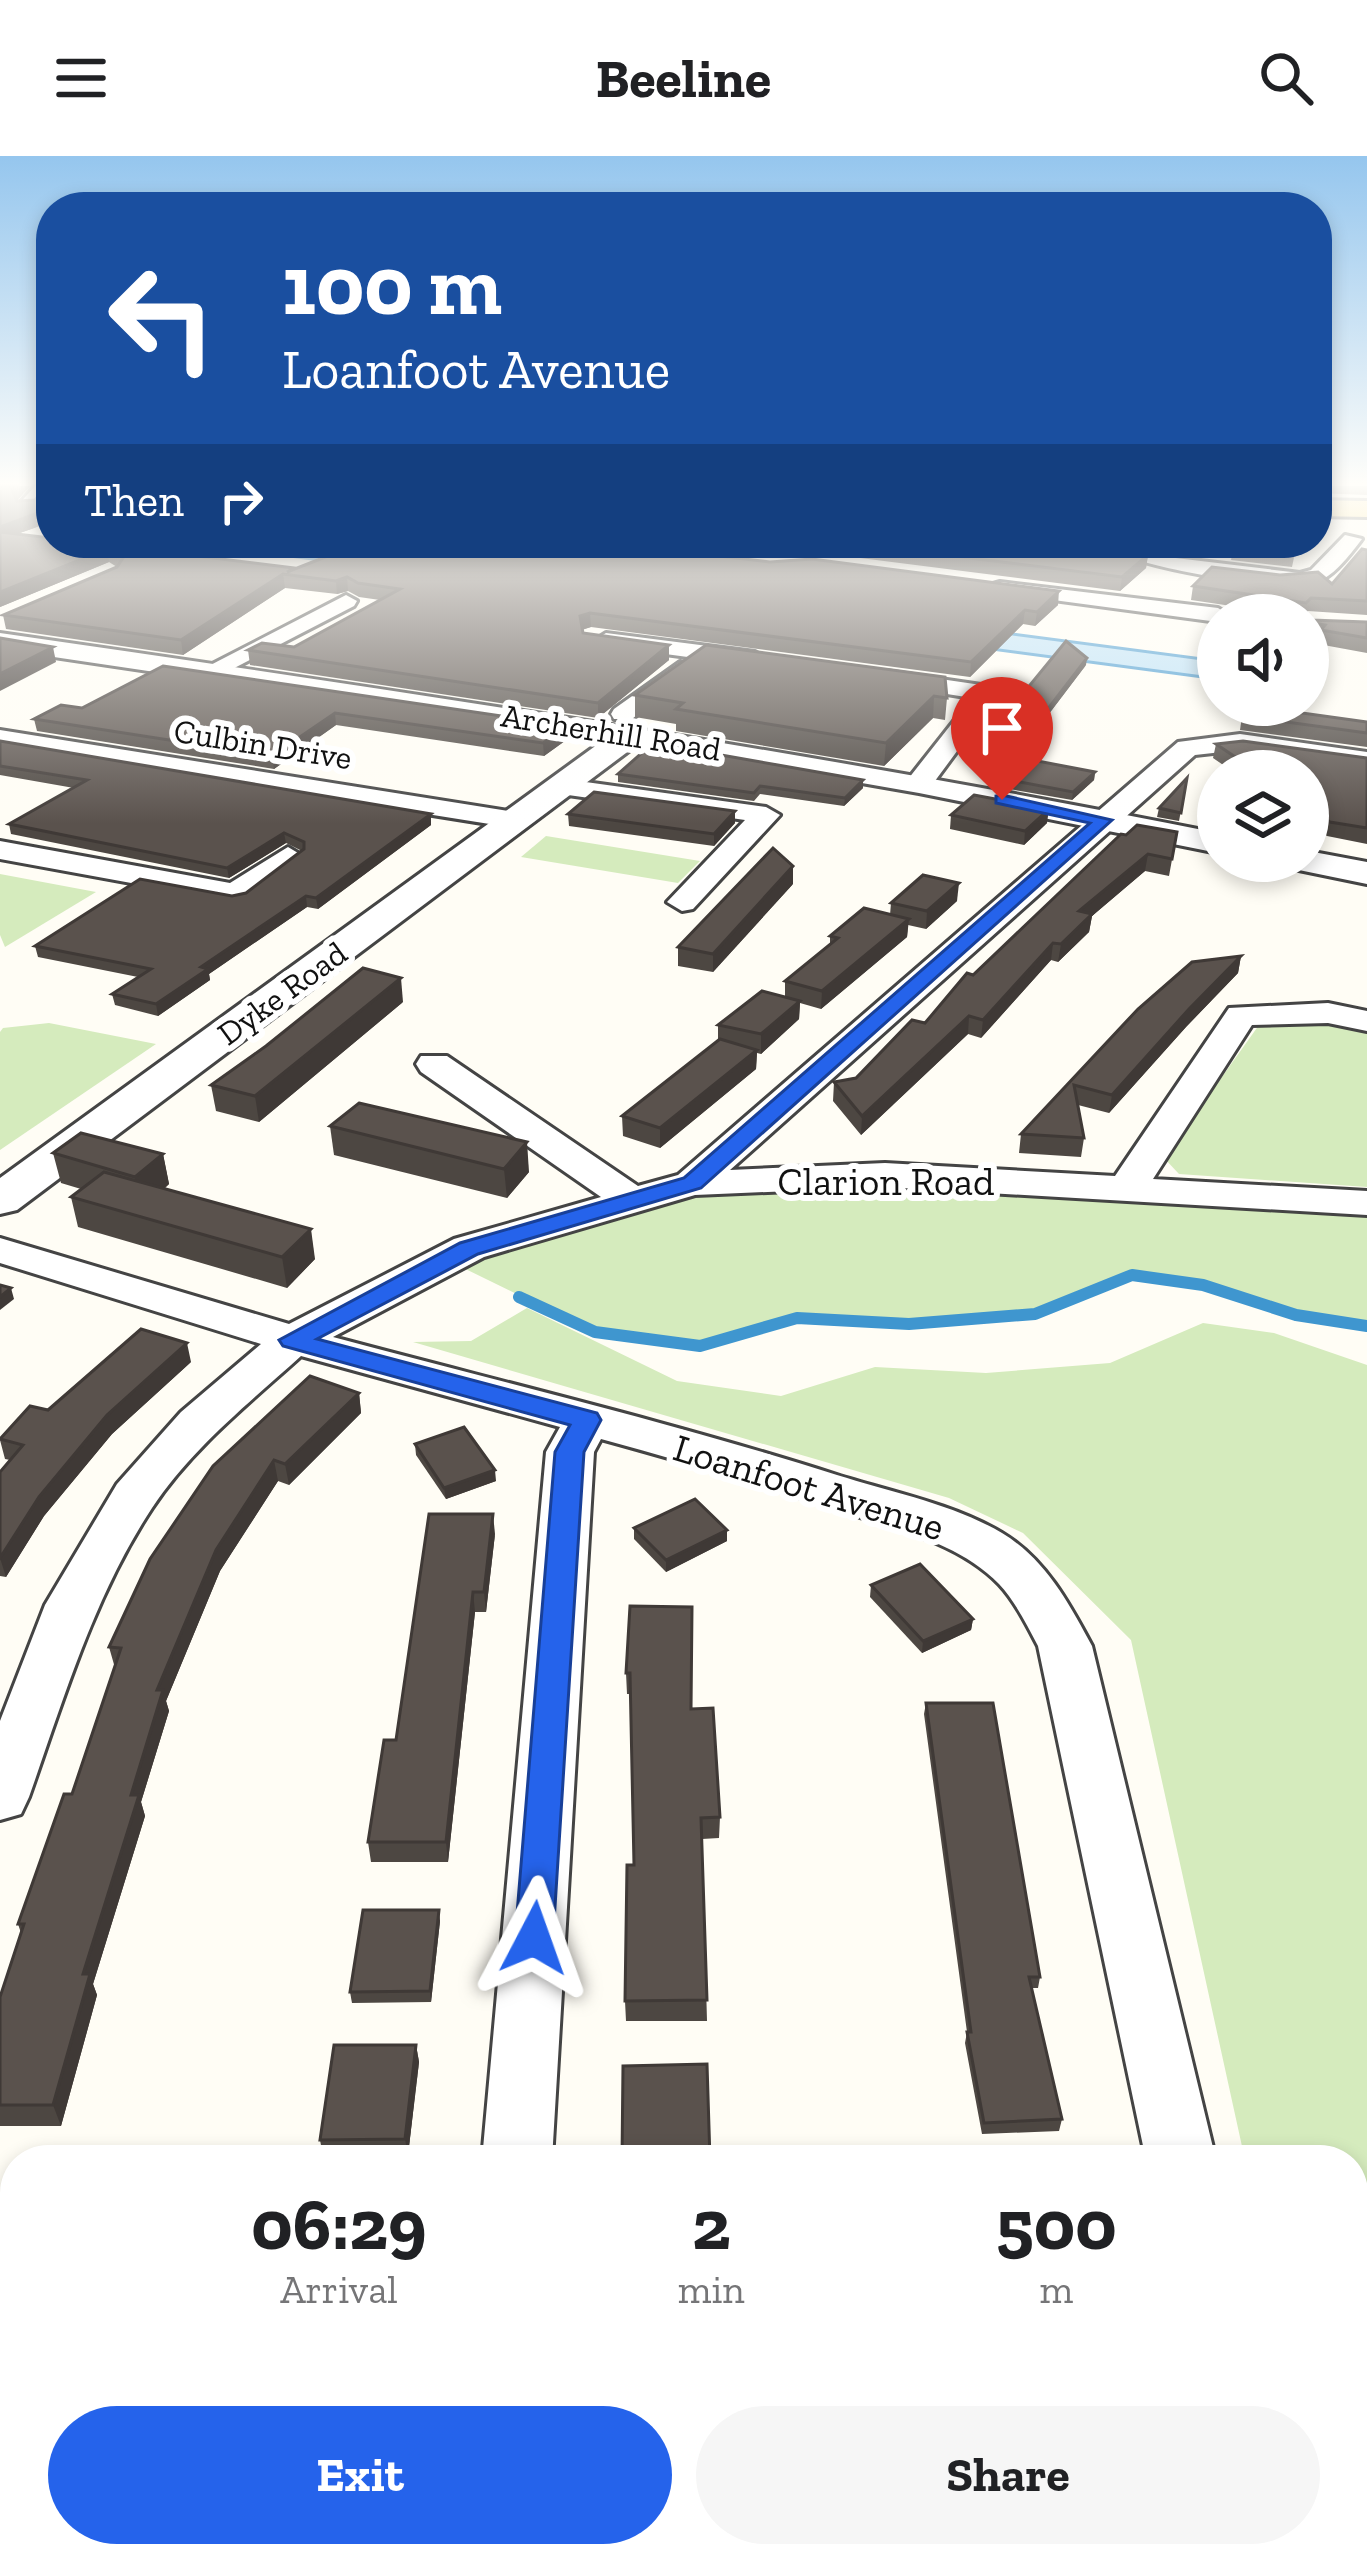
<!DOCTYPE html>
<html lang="en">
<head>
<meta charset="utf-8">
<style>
	body { margin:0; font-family:"Zilla Slab",serif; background:#f6f6f6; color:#202124; height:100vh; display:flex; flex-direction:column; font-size:45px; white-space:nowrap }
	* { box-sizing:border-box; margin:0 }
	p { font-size:39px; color:#757577 }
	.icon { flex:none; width:66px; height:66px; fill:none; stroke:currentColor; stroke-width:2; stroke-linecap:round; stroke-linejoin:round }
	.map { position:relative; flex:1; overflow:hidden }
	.panel { position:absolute; left:0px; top:1989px; width:1368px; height:423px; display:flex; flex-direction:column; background:#fff; border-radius:48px 48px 0 0; box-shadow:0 6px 18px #0003 }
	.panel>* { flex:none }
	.banner { position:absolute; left:36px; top:36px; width:1296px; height:366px; border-radius:48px; box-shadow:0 6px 18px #0003; background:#1a4fa0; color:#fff; overflow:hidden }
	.tools { position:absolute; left:1197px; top:438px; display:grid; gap:24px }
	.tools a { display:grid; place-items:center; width:132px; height:132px; border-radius:50%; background:#fff; box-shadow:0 6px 18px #0003; font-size:60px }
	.pin { position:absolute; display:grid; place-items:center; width:102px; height:102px; color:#fff; margin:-123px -51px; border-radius:50% 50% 50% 0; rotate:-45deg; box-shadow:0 0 12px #0007 }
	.pin .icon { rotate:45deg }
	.me { position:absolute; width:132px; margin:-66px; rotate:4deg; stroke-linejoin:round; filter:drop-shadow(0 0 9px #0008) }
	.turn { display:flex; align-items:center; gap:42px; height:252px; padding:0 48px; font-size:54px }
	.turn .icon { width:156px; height:156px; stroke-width:2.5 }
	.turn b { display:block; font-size:84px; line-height:102px }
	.then { display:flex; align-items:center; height:114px; padding:0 48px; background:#0003; gap:24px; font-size:45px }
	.eta { display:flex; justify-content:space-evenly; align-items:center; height:204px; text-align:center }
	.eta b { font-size:72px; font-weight:700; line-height:84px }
	.button { display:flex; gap:24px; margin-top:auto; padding:24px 48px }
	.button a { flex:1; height:138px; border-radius:72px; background:#2563eb; color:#fff; font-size:48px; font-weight:700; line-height:138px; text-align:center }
	.button a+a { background:#f6f6f6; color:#202124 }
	header { display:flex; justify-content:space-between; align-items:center; height:156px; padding:0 48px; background:#fff; font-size:54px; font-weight:700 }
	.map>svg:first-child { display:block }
	.green { fill:#d5ebbd }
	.water { fill:#b9e0f7; stroke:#3f96cf; stroke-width:3 }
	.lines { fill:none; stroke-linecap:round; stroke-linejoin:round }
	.stream { stroke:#3f96cf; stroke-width:12 }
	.minor-casing { stroke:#444; stroke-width:6 }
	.tertiary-casing { stroke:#444; stroke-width:6 }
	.primary-casing { stroke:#222; stroke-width:6 }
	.minor { fill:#fff; fill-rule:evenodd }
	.tertiary { fill:#fff; fill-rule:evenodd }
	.primary { fill:#f9d66b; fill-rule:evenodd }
	.wall { fill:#4d4742 }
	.shaded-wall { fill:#3f3936 }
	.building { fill:#5a524d; stroke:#3f3936; stroke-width:3 }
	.route { fill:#2563eb; stroke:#184099; stroke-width:3 }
	.labels { text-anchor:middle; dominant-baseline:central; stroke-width:12; stroke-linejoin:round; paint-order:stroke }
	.far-street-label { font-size:33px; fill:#111; stroke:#fff }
	.street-label { font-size:39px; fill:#111; stroke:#fff }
</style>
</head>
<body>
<header><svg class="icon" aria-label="menu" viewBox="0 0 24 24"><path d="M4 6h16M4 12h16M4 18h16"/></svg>Beeline<svg class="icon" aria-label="search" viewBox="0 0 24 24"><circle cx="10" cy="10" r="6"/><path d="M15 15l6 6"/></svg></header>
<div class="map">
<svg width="1367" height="2410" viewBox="0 0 1367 2410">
	<rect width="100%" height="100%" fill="#fffdf5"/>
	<g class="green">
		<path d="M546,680L700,705L678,727L521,701Z"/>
		<path d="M0,718L96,736L5,791L0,779Z"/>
		<path d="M1264,862L1367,870V1031L1179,1018L1164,1002Z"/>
		<path d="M49,867L156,888L0,994V876L3,872Z"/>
		<path d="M885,1019L1367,1047V1170L1296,1159L1203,1129L1132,1119L1035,1158L909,1168L797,1162L700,1190L595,1176L447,1104L692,1027Z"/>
		<path d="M527,1152L677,1225L781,1240L875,1211L986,1217L1110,1207L1203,1167L1274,1177L1367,1209V2410H1334L1331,2397H1353V2004H1245L1131,1484L1023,1377L949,1342L413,1186L471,1185Z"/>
	</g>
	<path class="water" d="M192,387L348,391L1218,505V523Z"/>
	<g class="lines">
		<path class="stream" d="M519,1141L595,1176L700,1190L797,1162L909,1168L1035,1158L1132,1119L1203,1129L1296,1159L1367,1170"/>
		<defs>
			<g id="minor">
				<path d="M35,330H51V334L34,353H20L18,349Z"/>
				<path d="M1345,379L1362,383C1352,396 1337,416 1323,423C1291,440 1125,410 1097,387H1125L1159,400L1300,417L1311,414Z"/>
				<path d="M1000,426L1218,452L1229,459H1218V466L993,436V428Z"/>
				<path d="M346,439L357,445L354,450L217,521L209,523L197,516Z"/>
				<path d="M606,477L755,496L767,503L755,510L598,489L595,484Z"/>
				<path d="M680,506L688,508V518L632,563H614L611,558L614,553Z"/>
				<path d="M886,515L988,530L1000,537L929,633H909L905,627L972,542L878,527L874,522Z"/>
				<path d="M0,574L514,656L528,664L514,672L0,590Z"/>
				<path d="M1240,578L1367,596V612L1240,594L1195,599L730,1014L885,1007L1115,1020L1229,852L1328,847L1367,855V875L1328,867L1252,869L1153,1023L1367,1035V1059L885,1031L695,1039L484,1101L333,1181C501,1226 671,1266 837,1319C891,1336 953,1348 1002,1377C1045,1403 1069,1447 1092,1490L1216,2004H1146L1038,1490C1027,1469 1015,1445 999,1428C958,1386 894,1372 840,1355C761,1328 681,1305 601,1283L594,1296L552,2004H482L546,1296L560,1271L301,1200C249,1247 191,1293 152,1352C94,1440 64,1542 29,1641L21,1658L0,1664V1565L45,1449L117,1328L181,1256L261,1188L0,1107V1082L289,1168L454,1083L601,1041L421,916L416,908L421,900H447L638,1030L678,1019L1178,586Z"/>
				<path d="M564,623L766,651L780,659L693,753L682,755L667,746L745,664L554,637L550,631L554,625Z"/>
				<path d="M0,685L230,727L288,691L303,700L246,743L235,746L0,703Z"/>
				<path d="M446,2397H528L527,2410H445Z"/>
				<path d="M1229,2397H1311L1313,2410H1231Z"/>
			</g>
			<g id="tertiary">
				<path d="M0,477C408,536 814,596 1218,677V697L919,637L638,588L17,1054L0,1058V1022L605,583L0,493Z"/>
				<path d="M1308,695L1367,706V728L1294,713L1289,705H1308Z"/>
			</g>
			<path id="primary" d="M1317,344L1367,345V361L1317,360Z"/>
		</defs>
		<use href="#minor" class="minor-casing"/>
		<use href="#tertiary" class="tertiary-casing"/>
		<use href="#primary" class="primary-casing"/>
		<use href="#minor" class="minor"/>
		<use href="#tertiary" class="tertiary"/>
		<use href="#primary" class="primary"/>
	</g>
	<g class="wall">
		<path d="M0,330H30L17,345L35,344L51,330V366L17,378L294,413L1058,449L1035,470L1023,468L970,521L591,471L582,474L583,477L669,504L598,562L250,509L248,494L294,491L380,444L359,441L348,435L337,438L285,432L183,499L6,473L3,459L117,411L109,406L0,451Z"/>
		<path d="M1317,330H1367V339L1317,337Z"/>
		<path d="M635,387H1070L1072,389L1148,399L1146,412L1120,435L813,396Z"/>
		<path d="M1234,387H1297L1292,411L1231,404Z"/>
		<path d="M1367,394V459L1308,455L1305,459H1292L1191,444L1193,430L1332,428Z"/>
		<path d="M1308,461L1311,464L1367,466V497L1318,488L1319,483L1308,481Z"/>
		<path d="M706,489L947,542L945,564L933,562L884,610L676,575V568L635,561V539Z"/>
		<path d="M1086,509L1023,592L988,587L989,579Z"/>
		<path d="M163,510L569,570V582L544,600L336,569L274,613L37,575L34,563L82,552Z"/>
		<path d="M1242,560L1367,566V591L1240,574Z"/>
		<path d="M0,585L431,669L318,753L307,751L209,818L210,824L158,860L115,849L112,838L138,821L38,801L35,790L246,737L302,695L286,687L229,722L11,678L9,668L74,632L0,619Z"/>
		<path d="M1216,588L1367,602V688L1327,680L1308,667V615H1232L1213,602Z"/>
		<path d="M1095,616L1094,624L1072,644L998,631L999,622Z"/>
		<path d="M618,618L863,624V632L844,650L760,638L754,645L618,626Z"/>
		<path d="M1187,622L1179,665L1157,661L1159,652Z"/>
		<path d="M735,655V667L714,690L569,670L568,658Z"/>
		<path d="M951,659L1047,667L1024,689L950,673Z"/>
		<path d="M1177,676L1169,720L1145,715L1092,760L1089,776L1058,806L1051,804L981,882L968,878L861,979L833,945L834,926L856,922L925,867L973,819L1126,679Z"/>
		<path d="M793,728L713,816L678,810V791Z"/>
		<path d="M957,745L926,773L908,769L907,781L821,853L800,847L799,863L761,898L757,897L756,913L660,992L623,980L622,960L718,885V869L785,841V825L830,789V780L890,759L891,747Z"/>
		<path d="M1241,800L1238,817L1186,871L1109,957L1078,949L1084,982L1081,1001L1019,997L1021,978L1138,853Z"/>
		<path d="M403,846L259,966L216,955L211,929Z"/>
		<path d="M330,970L529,1016L507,1042L334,999Z"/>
		<path d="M53,997L163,998L169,1028L164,1033L315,1103L287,1132L78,1071L71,1041L81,1033L61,1027Z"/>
		<path d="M191,1206L112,1278L44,1360L6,1421L0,1420V1316L10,1304L5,1303L0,1284L48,1254Z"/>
		<path d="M310,1220L359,1237L361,1257L289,1329L278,1325L220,1415L166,1545L169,1555L141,1646L145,1660L93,1828L97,1839L61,1970H0V1841L21,1777L18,1768L72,1638L115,1512L109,1491Z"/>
		<path d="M415,1288L496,1325L446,1343L416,1299Z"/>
		<path d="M634,1372L727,1385L666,1416L634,1383Z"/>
		<path d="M495,1378L486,1456H475L448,1706H371L368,1686L396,1584Z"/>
		<path d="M871,1429L973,1463L971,1474L922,1497L870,1441Z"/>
		<path d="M630,1450L691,1553L720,1661L719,1682L702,1683L707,1865H626L625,1845L634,1709L630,1538H627L626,1517Z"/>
		<path d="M926,1547L1040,1821L1038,1832H1032L1062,1963L1059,1975L982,1978L965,1887L967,1876L924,1558Z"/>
		<path d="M440,1765L431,1846L352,1847L350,1836Z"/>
		<path d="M416,1889L419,1906L408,1999L323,2000L320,1984Z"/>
		<path d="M1046,2397H1143L1145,2410H1048Z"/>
	</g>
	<g class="shaded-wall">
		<path d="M16,330H30L15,346L12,334Z"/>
		<path d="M51,352V366L0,384V371Z"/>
		<path d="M107,393L109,406L0,451V436Z"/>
		<path d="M1148,399L1146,412L1120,435L1122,421Z"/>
		<path d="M283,418L285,432L183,499L181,484Z"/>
		<path d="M347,421L348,435L337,438L336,425Z"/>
		<path d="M1059,435L1058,449L1035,470L1037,456Z"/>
		<path d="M1025,454L1023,468L970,521L971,506Z"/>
		<path d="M590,457L591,471L580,474V460Z"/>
		<path d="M669,489V504L598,562V547Z"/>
		<path d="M53,491L56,506L0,535V518Z"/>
		<path d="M1087,502L1086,509L1023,592L1024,584Z"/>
		<path d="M934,540L933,562L884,610L886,587Z"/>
		<path d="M335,557L336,569L274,613L272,600Z"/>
		<path d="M569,570V582L544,600L543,587Z"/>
		<path d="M1095,616L1094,624L1072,644L1073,636Z"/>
		<path d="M863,624V632L844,650L845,642Z"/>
		<path d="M1049,653L1047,667L1024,689L1025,675Z"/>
		<path d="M735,655V667L714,690V678Z"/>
		<path d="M431,658V669L318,753L316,742Z"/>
		<path d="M284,677L286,687L229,722L227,712Z"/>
		<path d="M1148,698L1145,715L1092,760L1089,776L1058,806L1061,788L1079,755Z"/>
		<path d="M793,710V728L713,816V798Z"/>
		<path d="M959,727L957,745L926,773L927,755Z"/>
		<path d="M306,740L307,751L209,818L210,824L158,860L156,848L201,811Z"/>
		<path d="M909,763L907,781L821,853L822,835Z"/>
		<path d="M1053,787L1051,804L981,882L983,864Z"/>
		<path d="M1241,800L1238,817L1186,871L1109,957L1112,939L1189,853Z"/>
		<path d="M401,822L403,846L259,966L255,940Z"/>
		<path d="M800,845L799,863L761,898V878Z"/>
		<path d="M969,860L968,878L861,979L862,960Z"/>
		<path d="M757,894L756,913L660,992V972Z"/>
		<path d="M527,986L529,1016L507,1042L504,1013Z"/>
		<path d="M163,998L169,1028L141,1051L135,1021Z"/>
		<path d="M311,1073L315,1103L287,1132L282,1101Z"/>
		<path d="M11,1132L14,1143L0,1154V1141Z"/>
		<path d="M187,1187L191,1206L112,1278L44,1360L6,1421L0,1402L39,1341L107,1259Z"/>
		<path d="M359,1237L361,1257L289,1329L285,1308Z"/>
		<path d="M274,1304L278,1325L220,1415L166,1545L169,1555L141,1646L145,1660L93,1828L97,1839L61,1970L53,1949L83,1818L157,1534L216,1394Z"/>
		<path d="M495,1314L496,1325L446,1343L444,1332Z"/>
		<path d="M493,1358L495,1378L486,1456L484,1436Z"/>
		<path d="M727,1374V1385L666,1416V1404Z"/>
		<path d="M473,1436L475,1456L448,1706L446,1686Z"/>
		<path d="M973,1463L971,1474L922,1497L923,1485Z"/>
		<path d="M439,1754L440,1765L431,1846L430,1835Z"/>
		<path d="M416,1889L419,1906L408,1999L405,1983Z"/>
		<path d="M15,2087V2143L0,2197V2139Z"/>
		<path d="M359,2397H366L365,2410H358Z"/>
	</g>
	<g class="building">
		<path d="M0,330H16L12,334L17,345L35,344L47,330H51V352L0,371Z"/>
		<path d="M0,376L51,382V387H90L294,412L287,416L361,387H607L770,406L812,403L1059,435L1037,456L1025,454L971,506L590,457L580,460L583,477L669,489L598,547L248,494L262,487L294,491L400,433L358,427L347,421L336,425L283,418L181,484L3,459L117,411L123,402L107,393L0,436Z"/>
		<path d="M848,387H1070L1072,389L1148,399L1122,421Z"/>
		<path d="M1362,393L1367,394V445L1311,442L1306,447L1193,430L1212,411L1280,419L1318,416L1332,428Z"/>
		<path d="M1308,461L1311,464L1367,466V482L1321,474L1325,469L1308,466Z"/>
		<path d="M0,482L53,491L0,518Z"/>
		<path d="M1066,485L1087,502L1024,584L989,579Z"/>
		<path d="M706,489L945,521L947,542L934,540L886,587L676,553L683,547L635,539Z"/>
		<path d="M163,510L569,570L543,587L335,557L272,600L34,563L61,549L82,552Z"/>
		<path d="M1252,550L1367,566V577L1242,560Z"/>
		<path d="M0,585L431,658L316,742L306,740L201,811L208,813L156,848L112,838L151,813L35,790L140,723L232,740L246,737L304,693V686L284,677L227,712L9,668L87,624L0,610Z"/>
		<path d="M1243,585L1367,602V672L1330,666L1308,651V615H1256L1216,588Z"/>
		<path d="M653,587L863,624L845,642L760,630L754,637L618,618Z"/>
		<path d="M1022,602L1095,616L1073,636L999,622Z"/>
		<path d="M1187,622L1181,657L1159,652Z"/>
		<path d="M594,636L735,655L714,678L568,658Z"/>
		<path d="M974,639L1049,653L1025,675L951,659Z"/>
		<path d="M1137,669L1177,676L1172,703L1148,698L1079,755L1092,758L1061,788L1053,787L983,864L969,860L862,960L834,926L856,922L912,864L925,867L967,817L973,819L1121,678L1126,679Z"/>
		<path d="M773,692L793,710L713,798L678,791Z"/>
		<path d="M923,719L959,727L927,755L891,747Z"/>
		<path d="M864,752L909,763L822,835L785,825L838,782L830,780Z"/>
		<path d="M1241,800L1189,853L1112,939L1074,929L1084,982L1021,978L1138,853L1192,806Z"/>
		<path d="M363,812L401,822L255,940L211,929L266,890Z"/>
		<path d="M762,835L800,845L761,878L718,869Z"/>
		<path d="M720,883L757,894L660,972L622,960Z"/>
		<path d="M359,947L527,986L504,1013L330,970Z"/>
		<path d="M81,977L163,998L135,1021L53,997Z"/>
		<path d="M104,1016L311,1073L282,1101L71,1041Z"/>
		<path d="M0,1129L11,1132L0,1141Z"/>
		<path d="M141,1173L187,1187L107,1259L39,1341L0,1402V1316L23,1289L0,1283L30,1250L48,1254Z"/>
		<path d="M310,1220L359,1237L285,1308L274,1304L216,1394L157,1534H163L131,1639H139L83,1818H90L53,1949H0V1841L24,1768H18L64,1638H72L121,1492L109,1491L150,1403L213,1310Z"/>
		<path d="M464,1271L495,1314L444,1332L415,1288Z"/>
		<path d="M695,1343L727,1374L666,1404L634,1372Z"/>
		<path d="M429,1358H493L484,1436H473L446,1686H368L384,1584H396Z"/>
		<path d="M920,1408L973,1463L923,1485L871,1429Z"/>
		<path d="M630,1450L692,1451L691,1553L713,1552L720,1661L701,1662L707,1844L625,1845L627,1709H634L630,1517H626Z"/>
		<path d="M926,1547H993L1040,1821H1029L1062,1963L984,1967L967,1876H971Z"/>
		<path d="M363,1754H439L430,1835L350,1836Z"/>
		<path d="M334,1889H416L405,1983L320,1984Z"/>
		<path d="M707,1908L710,2004H622L623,1910Z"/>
		<path d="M0,2047H15V2087L0,2139Z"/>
		<path d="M267,2397H359L358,2410H265Z"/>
		<path d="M1055,2397H1143L1145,2410H1057Z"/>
	</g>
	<linearGradient id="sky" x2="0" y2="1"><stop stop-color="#95c6ee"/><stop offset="0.49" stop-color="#fffefa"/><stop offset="1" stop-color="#fffefa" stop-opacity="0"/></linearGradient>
	<rect width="1367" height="668" fill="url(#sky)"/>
	<path class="route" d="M1002,639L1112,664L701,1032L478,1098L317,1183L597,1257L601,1264L584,1296L553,1782L547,1794L534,1798L520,1794L515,1782L555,1296L570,1269L283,1190L279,1184L460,1087L684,1022L1090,667L996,647V640Z"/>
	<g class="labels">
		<g class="far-street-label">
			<text transform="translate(611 576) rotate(9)">Archerhill Road</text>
			<text transform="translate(263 588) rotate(9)">Culbin Drive</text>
			<text transform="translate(282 837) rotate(-36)">Dyke Road</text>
		</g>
		<g class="street-label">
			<text x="886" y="1025">Clarion Road</text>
			<text transform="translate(809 1331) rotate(17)">Loanfoot Avenue</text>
		</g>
	</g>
</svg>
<div class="tools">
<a><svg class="icon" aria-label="sound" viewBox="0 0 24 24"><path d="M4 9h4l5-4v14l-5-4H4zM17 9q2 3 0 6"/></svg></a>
<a><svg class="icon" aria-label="layers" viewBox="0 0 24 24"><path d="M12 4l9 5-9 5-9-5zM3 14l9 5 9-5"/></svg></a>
</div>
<div class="pin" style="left:1002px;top:644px;background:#d93025"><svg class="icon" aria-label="arrive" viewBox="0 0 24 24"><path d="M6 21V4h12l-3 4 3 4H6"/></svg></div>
<svg class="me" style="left:534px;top:1782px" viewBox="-20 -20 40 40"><path d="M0-17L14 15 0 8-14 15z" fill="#2563eb" stroke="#fff" stroke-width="4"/></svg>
<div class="banner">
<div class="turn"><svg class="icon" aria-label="left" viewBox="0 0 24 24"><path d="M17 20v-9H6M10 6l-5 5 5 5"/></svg><div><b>100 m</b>Loanfoot Avenue</div></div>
<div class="then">Then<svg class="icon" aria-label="right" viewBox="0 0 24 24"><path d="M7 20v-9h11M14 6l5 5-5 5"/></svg></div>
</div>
<section class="panel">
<div class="eta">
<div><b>06:29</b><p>Arrival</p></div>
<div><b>2</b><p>min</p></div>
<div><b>500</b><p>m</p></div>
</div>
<div class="button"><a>Exit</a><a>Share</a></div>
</section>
</div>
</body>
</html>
